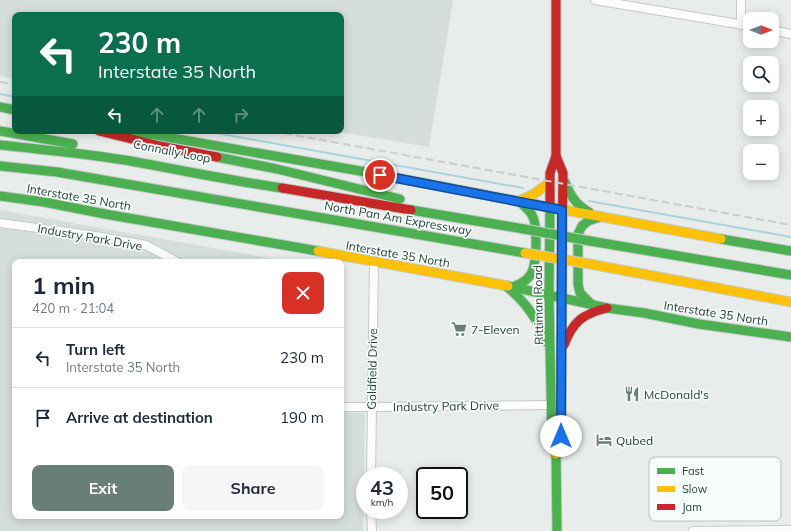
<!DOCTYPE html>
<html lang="en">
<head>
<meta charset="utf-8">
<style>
	body { margin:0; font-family:Mulish,sans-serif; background:#f6f6f7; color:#1f2937; height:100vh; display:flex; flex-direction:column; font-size:15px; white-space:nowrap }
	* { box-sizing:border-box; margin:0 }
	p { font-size:13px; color:#747a83 }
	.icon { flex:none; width:22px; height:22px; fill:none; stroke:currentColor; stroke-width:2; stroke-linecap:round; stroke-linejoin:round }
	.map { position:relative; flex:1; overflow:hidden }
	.sheet { position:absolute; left:12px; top:259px; width:332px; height:260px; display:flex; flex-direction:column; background:#fff; border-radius:8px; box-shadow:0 2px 10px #0003 }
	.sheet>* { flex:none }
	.banner { position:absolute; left:12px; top:12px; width:332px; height:122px; border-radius:8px; box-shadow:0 2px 10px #0003; background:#0b6e4f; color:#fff; overflow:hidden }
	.needle { width:26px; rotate:90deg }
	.controls { position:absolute; left:743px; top:12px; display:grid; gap:8px }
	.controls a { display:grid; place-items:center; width:36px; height:36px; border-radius:8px; background:#fff; box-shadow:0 2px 10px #0003; font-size:20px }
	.speed { position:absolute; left:356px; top:467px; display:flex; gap:8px; font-size:20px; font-weight:700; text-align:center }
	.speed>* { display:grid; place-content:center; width:52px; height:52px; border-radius:50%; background:#fff; box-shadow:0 2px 10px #0003; line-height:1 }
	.speed small { font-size:10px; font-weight:400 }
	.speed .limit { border:2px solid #111; border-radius:6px; background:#fff; color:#111 }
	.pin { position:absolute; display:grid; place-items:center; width:34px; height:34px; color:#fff; margin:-17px; border:2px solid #fff; border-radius:50%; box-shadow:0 1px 4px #0007 }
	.me { position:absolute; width:44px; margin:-22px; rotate:0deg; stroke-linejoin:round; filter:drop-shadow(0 0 3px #0008) }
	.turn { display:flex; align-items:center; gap:14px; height:84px; padding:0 20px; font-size:18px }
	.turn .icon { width:52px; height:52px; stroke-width:2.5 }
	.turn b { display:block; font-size:28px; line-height:34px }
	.lanes { display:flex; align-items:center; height:38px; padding:0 20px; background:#0003; justify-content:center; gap:20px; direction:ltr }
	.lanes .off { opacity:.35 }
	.round { display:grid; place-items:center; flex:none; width:42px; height:42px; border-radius:8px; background:#f6f6f7 }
	.summary { display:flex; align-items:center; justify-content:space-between; height:68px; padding:0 20px }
	h1 { font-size:24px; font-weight:700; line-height:30px }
	.button { display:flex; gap:8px; margin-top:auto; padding:8px 20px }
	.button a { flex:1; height:46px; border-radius:8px; background:#697e78; color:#fff; font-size:16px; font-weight:700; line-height:46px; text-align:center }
	.button a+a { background:#f6f6f7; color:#1f2937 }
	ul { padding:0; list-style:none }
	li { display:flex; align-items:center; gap:12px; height:60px; padding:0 20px; border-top:1px solid #e0e1e3 }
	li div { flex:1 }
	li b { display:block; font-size:15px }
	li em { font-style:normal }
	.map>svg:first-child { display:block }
	.built { fill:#d6dedb }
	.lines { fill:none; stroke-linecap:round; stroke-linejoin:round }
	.stream { stroke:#a9d4db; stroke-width:2 }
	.street-casing { stroke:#c5cac8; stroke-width:10 }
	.fast-casing { stroke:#c3cbc8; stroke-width:11 }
	.slow-casing { stroke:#c3cbc8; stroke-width:11 }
	.jam-casing { stroke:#c3cbc8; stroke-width:11 }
	.street { stroke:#fcfcfc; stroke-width:8 }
	.fast { stroke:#4caf50; stroke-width:9 }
	.slow { stroke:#ffc107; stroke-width:9 }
	.jam { stroke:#c62828; stroke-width:9 }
	.rail { stroke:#c9cdcc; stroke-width:2; stroke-dasharray:8 4; stroke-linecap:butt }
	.fast-bridge-casing { stroke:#c3ccc9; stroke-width:11; stroke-linecap:butt }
	.slow-bridge-casing { stroke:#c3ccc9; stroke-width:11; stroke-linecap:butt }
	.fast-bridge { stroke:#4caf50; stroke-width:9 }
	.slow-bridge { stroke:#ffc107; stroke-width:9 }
	.route-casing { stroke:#114b97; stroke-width:10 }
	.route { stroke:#1a73e8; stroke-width:7 }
	.labels { text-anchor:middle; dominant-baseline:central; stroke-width:3.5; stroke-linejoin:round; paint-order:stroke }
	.street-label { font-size:12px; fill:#24423a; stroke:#f7fbf9 }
	.poi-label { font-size:12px; fill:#24423a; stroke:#f7fbf9; text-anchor:start }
	.key { fill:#f7fbf9; stroke:#b8c4c0; stroke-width:1 }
	.key-label { font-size:11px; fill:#24423a }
</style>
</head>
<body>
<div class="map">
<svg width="791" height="531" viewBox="0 0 791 531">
	<rect width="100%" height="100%" fill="#e8edeb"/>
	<g class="built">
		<path d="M0,0H453L429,147L332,131H341V15H15V79L0,76Z"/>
		<path d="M0,210L292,262H15V516H341V412L365,413L363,531H0Z"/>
	</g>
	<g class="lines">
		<g class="stream">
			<path d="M0,94L15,97"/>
			<path d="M205,131L523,188"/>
			<path d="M589,201L791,237"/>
		</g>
		<defs>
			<g id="street">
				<path d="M595,0L750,26"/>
				<path d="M741,0V25"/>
				<path d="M772,30L791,34"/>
				<path d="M0,223L89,235L146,245L177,262"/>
				<path d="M341,407H371L551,405"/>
				<path d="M371,476L374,261"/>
				<path d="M371,510L372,531"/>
				<path d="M693,531L791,530"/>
			</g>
			<g id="fast">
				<path d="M0,107L15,110"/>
				<path d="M0,131L73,144"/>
				<path d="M132,131L366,172L565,210"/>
				<path d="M0,145C45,150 91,154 136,162C185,171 233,181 282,188"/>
				<path d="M217,157L277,169L400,199"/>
				<path d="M0,166L57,172L525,253"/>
				<path d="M565,182C570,195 576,205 589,212"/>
				<path d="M0,196L44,202L105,214L318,251"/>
				<path d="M550,206L549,295L552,446L556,454L557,531"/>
				<path d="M411,210L524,229"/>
				<path d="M721,239L791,251"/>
				<path d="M590,241L791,275"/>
				<path d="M508,286L607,308L644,313L699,324L791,337"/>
				<path d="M507,287C526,302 538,319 546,342"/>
				<path d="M513,287C520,284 527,281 531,274C537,264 538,225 532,215C529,210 523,205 519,201"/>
				<path d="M591,304L580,293L578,284V234L582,226L588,221L600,217"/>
			</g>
			<g id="slow">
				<path d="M519,201L534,194L549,183"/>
				<path d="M565,210L721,239"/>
				<path d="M318,251L508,286"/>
				<path d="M590,264L791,302"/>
				<path d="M556,454L561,447L562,248"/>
			</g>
			<g id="jam">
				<path d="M99,131L160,146L217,157"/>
				<path d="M556,156L563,173L562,248"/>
				<path d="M282,188L411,210"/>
				<path d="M550,206V173L556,156V0"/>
				<path d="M564,345C573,321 583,314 607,308"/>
			</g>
		</defs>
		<use href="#street" class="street-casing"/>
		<use href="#fast" class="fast-casing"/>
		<use href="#slow" class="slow-casing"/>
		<use href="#jam" class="jam-casing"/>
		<use href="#street" class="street"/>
		<use href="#fast" class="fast"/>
		<use href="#slow" class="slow"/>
		<use href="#jam" class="jam"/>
		<g class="rail">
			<path d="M0,82L15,85"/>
			<path d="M272,131L791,225"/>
		</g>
		<defs>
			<path id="fast-bridge" d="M524,229L590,241"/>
			<path id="slow-bridge" d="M525,253L590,264"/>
		</defs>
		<use href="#fast-bridge" class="fast-bridge-casing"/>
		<use href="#slow-bridge" class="slow-bridge-casing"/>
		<use href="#fast-bridge" class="fast-bridge"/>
		<use href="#slow-bridge" class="slow-bridge"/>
	</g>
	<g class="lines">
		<defs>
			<path id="route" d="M380,175L562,210L561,436"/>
		</defs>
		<use href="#route" class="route-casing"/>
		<use href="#route" class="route"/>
	</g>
	<defs>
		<symbol id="supermarket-bare" viewBox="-9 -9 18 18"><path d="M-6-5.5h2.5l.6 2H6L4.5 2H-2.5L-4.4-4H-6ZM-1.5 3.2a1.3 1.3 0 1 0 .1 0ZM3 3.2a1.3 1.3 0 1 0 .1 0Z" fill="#697e78" stroke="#f7fbf9" stroke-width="2.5" paint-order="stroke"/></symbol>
		<symbol id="restaurant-bare" viewBox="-9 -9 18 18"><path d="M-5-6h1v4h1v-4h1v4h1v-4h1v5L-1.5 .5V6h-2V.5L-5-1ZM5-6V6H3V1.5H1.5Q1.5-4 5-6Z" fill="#697e78" stroke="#f7fbf9" stroke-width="2.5" paint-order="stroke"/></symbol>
		<symbol id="hotel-bare" viewBox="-9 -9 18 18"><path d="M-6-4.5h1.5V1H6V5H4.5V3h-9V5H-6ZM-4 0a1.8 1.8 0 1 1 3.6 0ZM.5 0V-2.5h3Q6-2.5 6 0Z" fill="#697e78" stroke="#f7fbf9" stroke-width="2.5" paint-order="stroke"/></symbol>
	</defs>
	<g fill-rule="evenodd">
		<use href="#supermarket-bare" x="448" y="318" width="22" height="22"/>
		<use href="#restaurant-bare" x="621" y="383" width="22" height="22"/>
		<use href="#hotel-bare" x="593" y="429" width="22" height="22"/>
	</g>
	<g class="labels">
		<g class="street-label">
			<text transform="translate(172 151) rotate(11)">Connally Loop</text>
			<text transform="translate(79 197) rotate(10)">Interstate 35 North</text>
			<text transform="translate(398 218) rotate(10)">North Pan Am Expressway</text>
			<text transform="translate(90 237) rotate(10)">Industry Park Drive</text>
			<text transform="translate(398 254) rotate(10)">Interstate 35 North</text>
			<text transform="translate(538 305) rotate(-91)">Rittiman Road</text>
			<text transform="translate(716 313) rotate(9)">Interstate 35 North</text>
			<text transform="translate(372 369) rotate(-89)">Goldfield Drive</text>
			<text transform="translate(446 406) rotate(-1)">Industry Park Drive</text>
		</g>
		<g class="poi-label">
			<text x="471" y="329">7-Eleven</text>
			<text x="644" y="394">McDonald's</text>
			<text x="616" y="440">Qubed</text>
		</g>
	</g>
	<rect x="649" y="457" width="132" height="64" rx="6" class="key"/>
	<rect x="657" y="468" width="18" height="6" fill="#4caf50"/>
	<rect x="657" y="486" width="18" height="6" fill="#ffc107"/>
	<rect x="657" y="504" width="18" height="6" fill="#c62828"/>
	<g class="key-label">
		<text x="682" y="475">Fast</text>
		<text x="682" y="493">Slow</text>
		<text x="682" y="511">Jam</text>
	</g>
</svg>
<div class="controls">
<a><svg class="needle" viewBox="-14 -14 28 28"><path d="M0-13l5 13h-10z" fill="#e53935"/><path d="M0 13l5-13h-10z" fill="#747a83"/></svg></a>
<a><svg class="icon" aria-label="search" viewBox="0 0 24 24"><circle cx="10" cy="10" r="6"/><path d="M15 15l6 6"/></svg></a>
<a>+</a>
<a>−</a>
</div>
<div class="speed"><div>43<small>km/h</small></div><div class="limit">50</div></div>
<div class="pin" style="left:380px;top:175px;background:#d93025"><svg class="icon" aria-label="arrive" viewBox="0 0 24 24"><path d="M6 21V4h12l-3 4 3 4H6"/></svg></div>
<svg class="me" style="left:561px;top:436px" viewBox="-20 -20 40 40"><circle r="19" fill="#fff"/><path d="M0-13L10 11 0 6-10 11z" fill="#1a73e8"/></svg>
<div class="banner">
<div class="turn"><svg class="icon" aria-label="left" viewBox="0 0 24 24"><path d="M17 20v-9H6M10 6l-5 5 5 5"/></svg><div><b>230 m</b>Interstate 35 North</div></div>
<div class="lanes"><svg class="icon" aria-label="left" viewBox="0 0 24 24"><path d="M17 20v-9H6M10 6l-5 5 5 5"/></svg><svg class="icon off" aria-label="ahead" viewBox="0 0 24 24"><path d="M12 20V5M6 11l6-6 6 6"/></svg><svg class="icon off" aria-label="ahead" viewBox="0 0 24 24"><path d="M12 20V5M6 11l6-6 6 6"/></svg><svg class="icon off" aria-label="right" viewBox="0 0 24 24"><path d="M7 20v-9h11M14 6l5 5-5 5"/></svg></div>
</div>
<section class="sheet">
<div class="summary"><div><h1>1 min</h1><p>420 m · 21:04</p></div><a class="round" style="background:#d93025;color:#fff"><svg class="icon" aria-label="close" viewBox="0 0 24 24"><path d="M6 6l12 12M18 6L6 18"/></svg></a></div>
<ul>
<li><svg class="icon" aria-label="left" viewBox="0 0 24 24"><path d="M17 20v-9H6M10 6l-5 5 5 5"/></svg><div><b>Turn left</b><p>Interstate 35 North</p></div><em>230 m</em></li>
<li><svg class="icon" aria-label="arrive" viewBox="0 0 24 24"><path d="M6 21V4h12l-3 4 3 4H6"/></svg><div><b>Arrive at destination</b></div><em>190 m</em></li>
</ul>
<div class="button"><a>Exit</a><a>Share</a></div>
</section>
</div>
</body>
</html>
